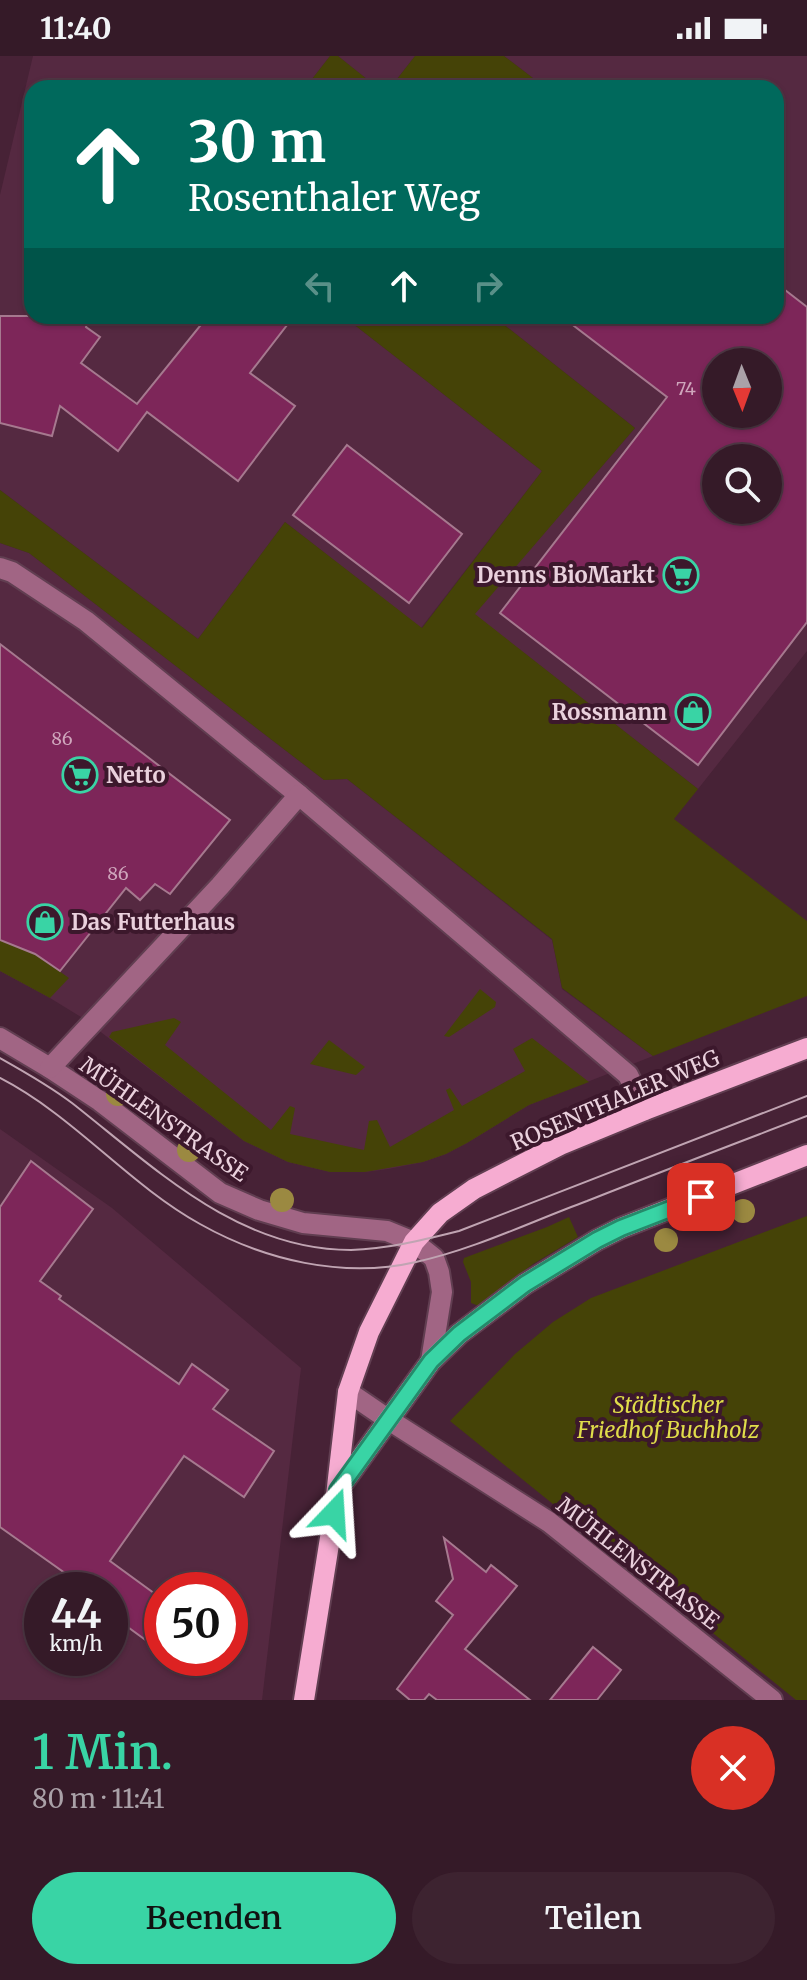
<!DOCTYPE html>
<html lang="de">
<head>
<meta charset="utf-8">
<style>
	body { margin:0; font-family:Merriweather,serif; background:#3d2330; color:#f1f3f6; height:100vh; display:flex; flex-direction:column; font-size:30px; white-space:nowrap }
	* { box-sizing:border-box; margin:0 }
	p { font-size:26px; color:#aaa1a8 }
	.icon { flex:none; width:44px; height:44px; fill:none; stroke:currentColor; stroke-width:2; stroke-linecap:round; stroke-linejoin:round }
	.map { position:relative; height:1644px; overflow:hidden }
	.drawer { display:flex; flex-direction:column; background:#351a28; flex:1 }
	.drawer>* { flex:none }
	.guide { position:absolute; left:24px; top:24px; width:760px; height:244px; border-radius:24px; box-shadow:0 2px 6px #0004,0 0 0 2px #4f3845; background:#00695c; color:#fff; overflow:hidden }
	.needle { width:52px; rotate:179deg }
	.tools { position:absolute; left:702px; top:292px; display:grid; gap:16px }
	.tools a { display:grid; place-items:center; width:80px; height:80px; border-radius:50%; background:#351a28; box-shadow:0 2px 6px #0004,0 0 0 2px #4f3845; font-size:40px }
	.speed { position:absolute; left:24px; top:1516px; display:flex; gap:16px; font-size:40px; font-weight:700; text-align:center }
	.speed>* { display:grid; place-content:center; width:104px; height:104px; border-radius:50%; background:#351a28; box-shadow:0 2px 6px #0004,0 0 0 2px #4f3845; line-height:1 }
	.speed small { font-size:20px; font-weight:400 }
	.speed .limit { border:12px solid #d22; background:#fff; color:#111 }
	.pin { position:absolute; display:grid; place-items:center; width:68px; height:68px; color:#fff; margin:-34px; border-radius:16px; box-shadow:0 4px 12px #0006 }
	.me { position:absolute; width:88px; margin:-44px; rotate:20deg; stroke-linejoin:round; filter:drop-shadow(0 0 6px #0008) }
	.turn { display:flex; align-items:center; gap:28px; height:168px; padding:0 32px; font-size:36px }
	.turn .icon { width:104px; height:104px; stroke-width:2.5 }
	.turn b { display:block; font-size:56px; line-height:68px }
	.lanes { display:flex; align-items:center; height:76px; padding:0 32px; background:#0003; justify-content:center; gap:40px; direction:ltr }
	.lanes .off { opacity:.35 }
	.round { display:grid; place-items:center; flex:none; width:84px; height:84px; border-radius:42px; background:#3d2330 }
	.overview { display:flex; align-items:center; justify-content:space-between; height:136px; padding:0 32px }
	h1 { font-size:48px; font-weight:600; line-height:60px; color:#39d4a5 }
	.cta { display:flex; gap:16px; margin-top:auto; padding:16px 32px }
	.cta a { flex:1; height:92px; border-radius:48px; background:#39d4a5; color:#111; font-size:32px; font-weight:600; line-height:92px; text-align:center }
	.cta a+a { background:#3d2330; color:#f1f3f6 }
	.status { display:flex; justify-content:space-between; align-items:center; height:56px; padding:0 40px; background:#351a28; direction:ltr }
	.status svg { height:22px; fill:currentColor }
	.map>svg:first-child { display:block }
	.built { fill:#552941; fill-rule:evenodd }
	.green { fill:#454307 }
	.building { fill:#7d2659; stroke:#a6798f; stroke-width:2; fill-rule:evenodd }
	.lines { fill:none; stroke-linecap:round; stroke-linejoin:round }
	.minor-casing { stroke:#613e51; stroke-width:24 }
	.major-casing { stroke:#613e51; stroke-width:24 }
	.minor { stroke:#a16584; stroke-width:20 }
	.major { stroke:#f6acd1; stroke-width:20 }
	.tram { stroke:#c0a4b2; stroke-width:2 }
	.tree { fill:#9b8941 }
	.route-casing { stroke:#258a6b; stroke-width:20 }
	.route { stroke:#39d4a5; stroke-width:14 }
	.labels { text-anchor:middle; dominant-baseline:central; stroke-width:8; stroke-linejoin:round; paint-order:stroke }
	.number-label { font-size:18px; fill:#cfa6bc }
	.poi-label { font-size:22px; font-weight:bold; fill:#ead1dd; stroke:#3c182c; text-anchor:end }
	.street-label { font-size:22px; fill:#ead1dd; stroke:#3c182c }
	.park-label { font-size:22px; font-style:italic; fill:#e0dd4a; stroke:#3c182c }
</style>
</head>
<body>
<div class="status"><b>11:40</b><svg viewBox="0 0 49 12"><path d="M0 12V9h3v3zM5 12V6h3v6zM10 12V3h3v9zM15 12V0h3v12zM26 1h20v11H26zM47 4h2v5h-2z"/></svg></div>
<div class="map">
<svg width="807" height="1644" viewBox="0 0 807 1644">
	<rect width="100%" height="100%" fill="#472236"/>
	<g class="built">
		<path d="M33,0H330L305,32H32V260H357L352,267L542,415L421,572L285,466L198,583L0,434V139Z"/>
		<path d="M338,0H415L390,32H378Z"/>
		<path d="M504,0H807V595L698,733L474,558L635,372L493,260H776V32H546ZM716,306H768V358H716ZM716,402H768V454H716Z"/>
		<path d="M0,487L29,497L324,724L347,723L552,884L562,933L653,1000L529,1049L467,1087L446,1098L423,1106L388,1113L365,1116H330L288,1106L244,1085L81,961L50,942L0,915Z"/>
		<path d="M0,1073L112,1152L301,1312L262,1644H0ZM42,1534H110V1602H42ZM162,1534H230V1602H162Z"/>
	</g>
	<g class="green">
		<path d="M330,0H338L378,32H305Z"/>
		<path d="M415,0H504L546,32H390Z"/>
		<path d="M357,260H493L635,372L475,558L698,733L674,763L807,865V940L653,1000L562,932L552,883L347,723L324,724L29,497L0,487V434L198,583L285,466L422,572L542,415L352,267Z"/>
		<path d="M0,884L35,898L69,922L50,942L0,915Z"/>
		<path d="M480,933L496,946L495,951L449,981L444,980Z"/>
		<path d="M174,962L181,966L165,989L271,1074L290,1050L295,1052L290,1078L364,1094L369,1065L377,1064L390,1091L454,1054L446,1034L450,1032L462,1050L525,1015L513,993L532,982L589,1026L529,1049L467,1087L446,1098L423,1106L365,1116H330L288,1106L244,1085L109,981L112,976Z"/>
		<path d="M329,984L365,1011L356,1019L310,1008Z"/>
		<path d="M807,1160V1644H796L450,1365L515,1298L553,1266L591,1242Z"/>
		<path d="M569,1161L578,1181L533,1208L479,1250L471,1247V1226L463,1206L464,1202L547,1171Z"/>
	</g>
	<g class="building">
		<path d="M776,227L807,251V566L698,709L500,557L667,341L561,260H776ZM716,306H768V358H716ZM716,402H768V454H716Z"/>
		<path d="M0,260H89L86,271L100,281L81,307L137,348L208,260H294L250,317L295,350L238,425L147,356L118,395L60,350L52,380L0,367Z"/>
		<path d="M347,389L462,478L409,547L293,459Z"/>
		<path d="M0,588L230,764L170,838L155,828L140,844L126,832L60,915L35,898L0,884Z"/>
		<path d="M31,1105L93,1153L40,1225L61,1240L59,1243L179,1328L192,1308L228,1334L213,1353L274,1395L244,1441L184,1400L110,1505L162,1543V1596L110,1558V1534H89L0,1471V1151Z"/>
		<path d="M444,1482L486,1516L491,1509L517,1530L465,1593L530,1644H437L429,1638L424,1644H410L397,1633L453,1559L436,1545L453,1523Z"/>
		<path d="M593,1591L621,1614L597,1644H550Z"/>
	</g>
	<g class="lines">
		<defs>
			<g id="minor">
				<path d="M0,512L12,516L86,565L299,739"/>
				<path d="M0,982L50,1012L100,1045L220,1137L259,1154L303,1167L387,1175L414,1186L434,1202L439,1216L442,1236L431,1305"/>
				<path d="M50,1012L220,830L299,739L628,1019L645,1054"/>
				<path d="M348,1336L389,1364L549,1466L772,1644"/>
			</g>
			<g id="major">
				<path d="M340,1431L431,1305L459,1278L525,1228L597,1184L621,1172L807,1099"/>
				<path d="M304,1644L334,1457L348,1336L369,1276L414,1186L440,1157L474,1133L560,1089L645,1054L807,992"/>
			</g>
		</defs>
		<use href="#minor" class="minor-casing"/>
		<use href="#major" class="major-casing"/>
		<use href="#minor" class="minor"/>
		<use href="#major" class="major"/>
		<g class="tram">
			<path d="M0,1002C25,1016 50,1030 72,1047C156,1113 238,1194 351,1194C388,1193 423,1184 459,1175L807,1040"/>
			<path d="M0,1022C74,1060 128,1128 200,1168C264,1204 343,1223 416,1206C475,1193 530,1166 587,1145C660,1116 734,1088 807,1060"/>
		</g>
	</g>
	<g class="tree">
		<circle cx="118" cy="1038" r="12"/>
		<circle cx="189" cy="1094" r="12"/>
		<circle cx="282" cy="1144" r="12"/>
		<circle cx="743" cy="1155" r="12"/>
		<circle cx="666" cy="1184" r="12"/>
	</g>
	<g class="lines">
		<defs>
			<path id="route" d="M334,1457L338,1434L431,1305L459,1278L525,1228L597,1184L621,1172L701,1141"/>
		</defs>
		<use href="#route" class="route-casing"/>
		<use href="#route" class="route"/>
	</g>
	<defs>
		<symbol id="supermarket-ring" viewBox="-11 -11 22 22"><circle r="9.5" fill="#3c182c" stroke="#39d4a5" stroke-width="1.5"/><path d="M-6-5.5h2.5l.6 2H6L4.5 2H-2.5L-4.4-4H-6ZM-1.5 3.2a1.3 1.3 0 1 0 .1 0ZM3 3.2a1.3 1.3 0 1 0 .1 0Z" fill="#39d4a5"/></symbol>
		<symbol id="shop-ring" viewBox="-11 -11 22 22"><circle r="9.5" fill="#3c182c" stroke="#39d4a5" stroke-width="1.5"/><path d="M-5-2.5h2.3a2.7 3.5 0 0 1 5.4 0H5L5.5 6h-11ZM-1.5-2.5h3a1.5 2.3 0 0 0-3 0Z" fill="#39d4a5"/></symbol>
	</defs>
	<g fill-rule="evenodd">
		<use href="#supermarket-ring" x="661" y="499" width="40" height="40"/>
		<use href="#shop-ring" x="673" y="636" width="40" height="40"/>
		<use href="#supermarket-ring" x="60" y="699" width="40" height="40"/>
		<use href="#shop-ring" x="25" y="846" width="40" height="40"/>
	</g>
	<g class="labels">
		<g class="number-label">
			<text x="686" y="332">74</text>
			<text x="62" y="682">86</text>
			<text x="118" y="817">86</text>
		</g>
		<g class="poi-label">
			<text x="655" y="519">Denns BioMarkt</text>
			<text x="667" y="656">Rossmann</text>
			<text x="106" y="719" text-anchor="start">Netto</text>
			<text x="71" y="866" text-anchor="start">Das Futterhaus</text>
		</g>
		<g class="street-label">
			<text transform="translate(615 1044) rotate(-23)">ROSENTHALER WEG</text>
			<text transform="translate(164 1063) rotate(35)">MÜHLENSTRASSE</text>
			<text transform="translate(638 1507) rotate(38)">MÜHLENSTRASSE</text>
		</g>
		<g class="park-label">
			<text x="668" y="1349">Städtischer<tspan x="668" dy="25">Friedhof Buchholz</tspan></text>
		</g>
	</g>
</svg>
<div class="tools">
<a><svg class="needle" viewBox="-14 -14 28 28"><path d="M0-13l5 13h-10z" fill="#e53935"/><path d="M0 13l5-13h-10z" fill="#aaa1a8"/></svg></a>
<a><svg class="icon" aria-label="search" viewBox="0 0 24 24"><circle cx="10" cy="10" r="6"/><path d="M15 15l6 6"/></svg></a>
</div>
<div class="speed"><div>44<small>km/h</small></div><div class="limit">50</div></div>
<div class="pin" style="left:701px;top:1141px;background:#d93025"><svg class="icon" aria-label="arrive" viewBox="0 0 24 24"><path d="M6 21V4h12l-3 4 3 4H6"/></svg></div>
<svg class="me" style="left:334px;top:1457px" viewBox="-20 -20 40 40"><path d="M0-17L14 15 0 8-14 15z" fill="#39d4a5" stroke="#fff" stroke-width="4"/></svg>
<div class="guide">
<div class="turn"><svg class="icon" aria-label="ahead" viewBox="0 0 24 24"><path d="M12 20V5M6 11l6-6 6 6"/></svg><div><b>30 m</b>Rosenthaler Weg</div></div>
<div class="lanes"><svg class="icon off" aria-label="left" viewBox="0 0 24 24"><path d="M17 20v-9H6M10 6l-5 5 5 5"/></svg><svg class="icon" aria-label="ahead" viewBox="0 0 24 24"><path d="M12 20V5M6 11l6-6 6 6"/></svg><svg class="icon off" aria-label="right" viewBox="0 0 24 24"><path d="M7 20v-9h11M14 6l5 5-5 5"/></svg></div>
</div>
</div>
<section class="drawer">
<div class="overview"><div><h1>1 Min.</h1><p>80 m · 11:41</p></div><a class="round" style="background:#d93025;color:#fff"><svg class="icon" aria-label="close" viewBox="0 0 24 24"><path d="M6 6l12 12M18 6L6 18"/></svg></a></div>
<div class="cta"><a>Beenden</a><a>Teilen</a></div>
</section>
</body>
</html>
